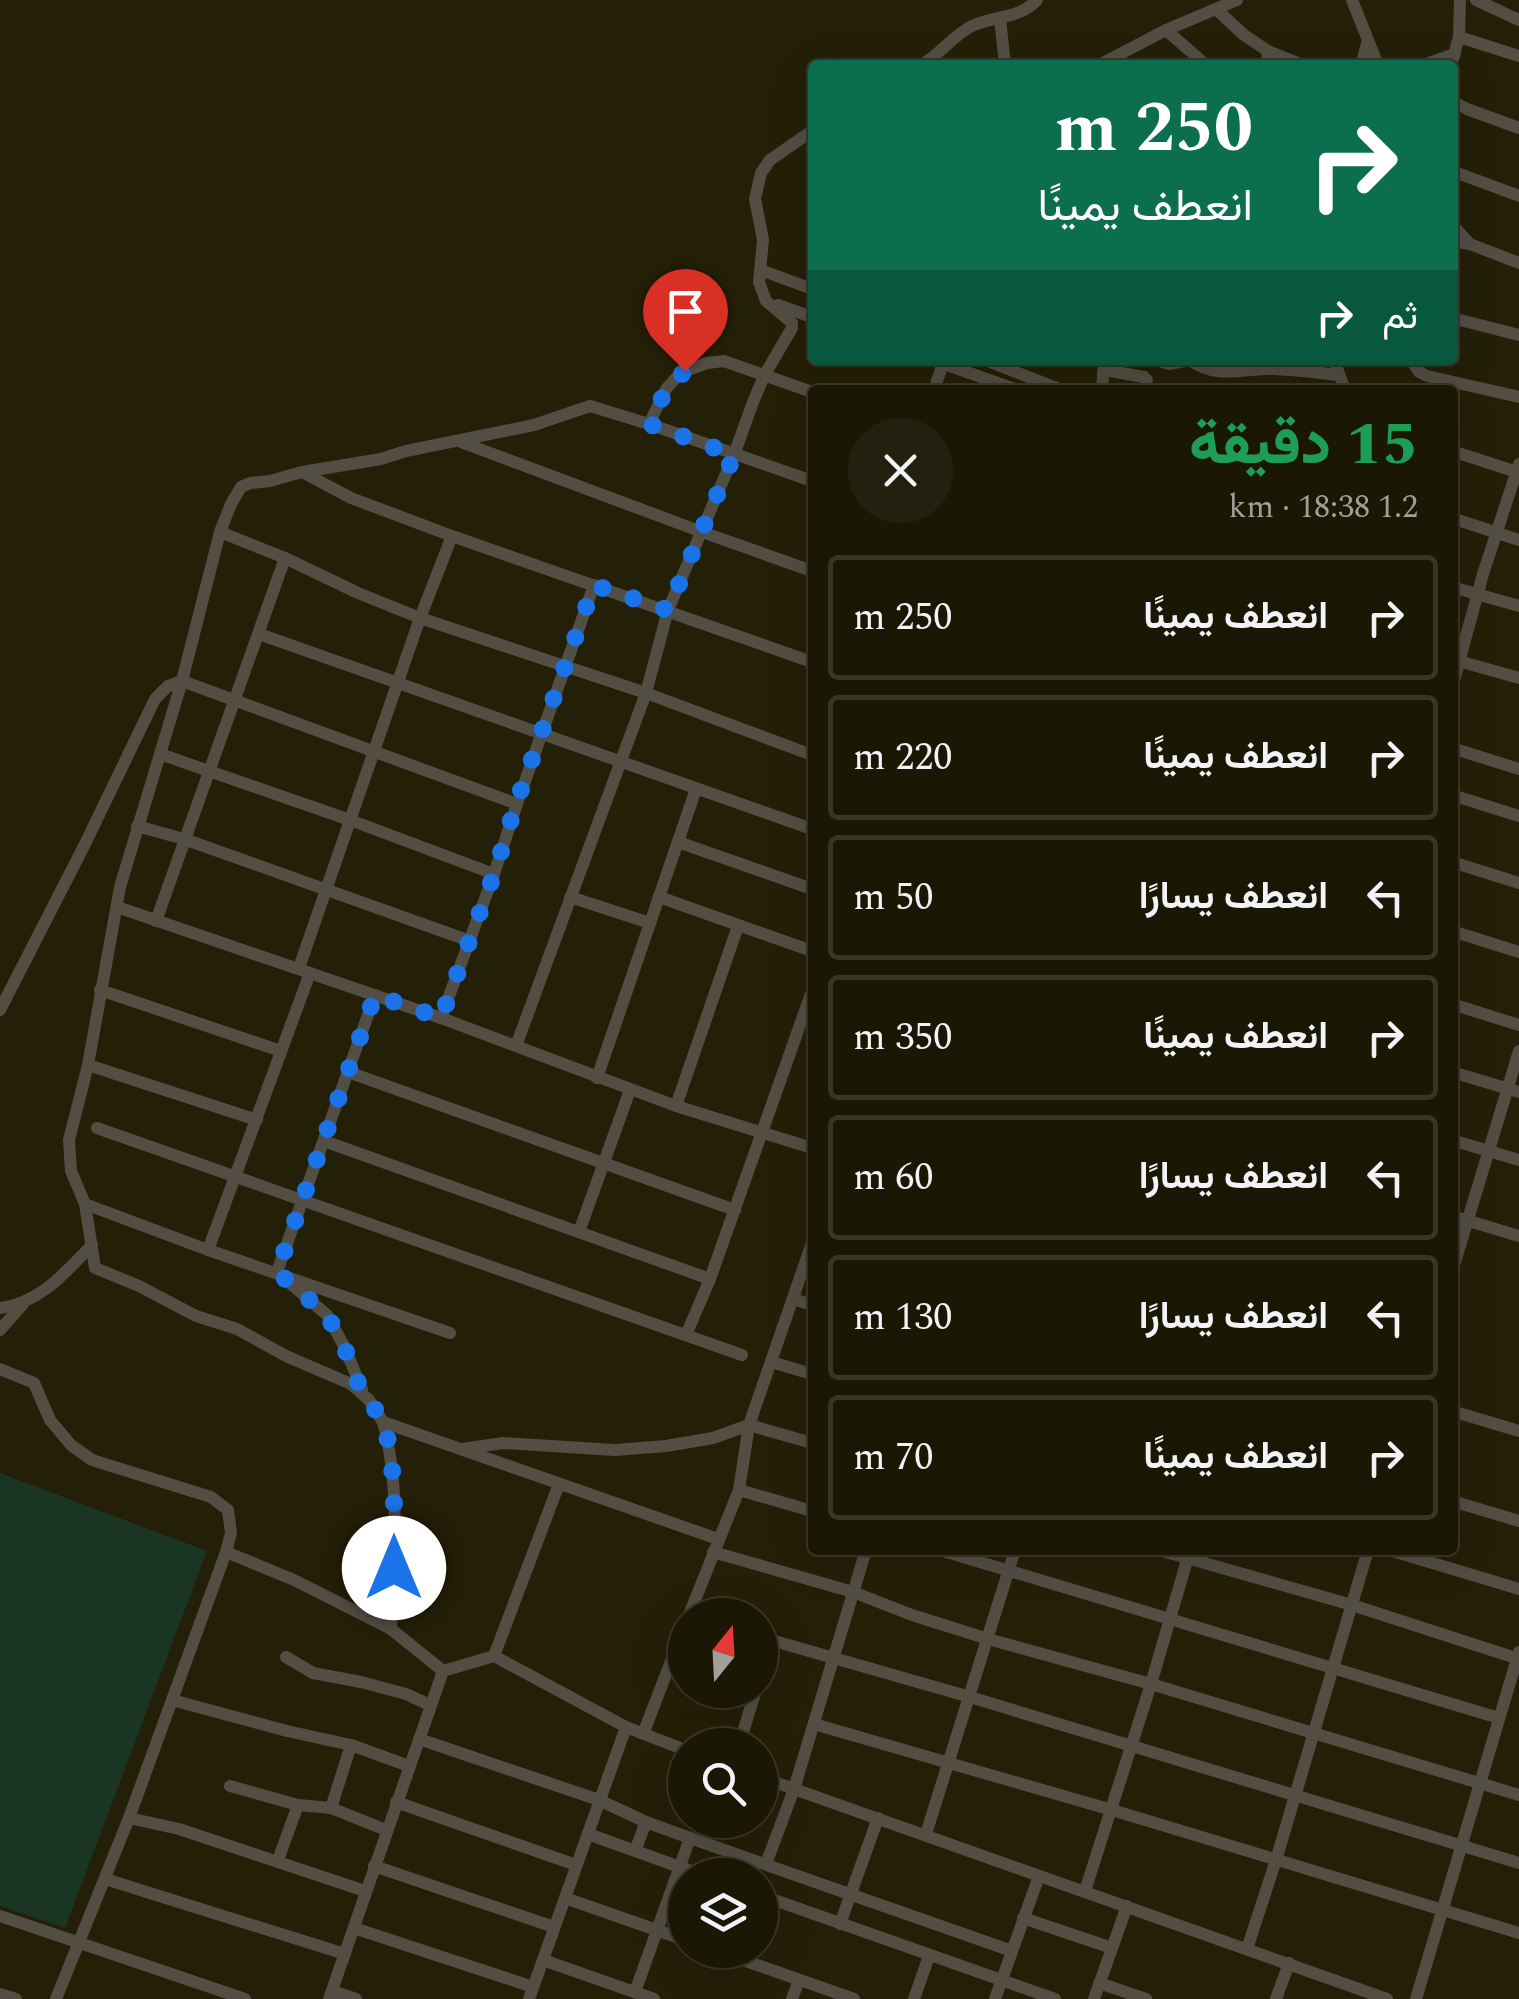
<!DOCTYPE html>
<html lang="ar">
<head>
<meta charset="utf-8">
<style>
	body { margin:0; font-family:Spectral,Vazirmatn,serif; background:#24200f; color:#f1f3f6; direction:rtl; height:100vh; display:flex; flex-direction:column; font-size:38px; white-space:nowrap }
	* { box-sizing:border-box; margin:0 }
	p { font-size:32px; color:#a09f9a }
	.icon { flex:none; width:55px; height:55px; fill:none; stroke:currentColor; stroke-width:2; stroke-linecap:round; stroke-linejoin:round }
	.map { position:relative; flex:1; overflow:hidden; direction:ltr }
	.drawer { position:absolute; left:808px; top:385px; width:650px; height:1170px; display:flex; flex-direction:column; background:#1b1705; border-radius:10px; box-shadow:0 10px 40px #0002,0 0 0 2px #393627; direction:rtl }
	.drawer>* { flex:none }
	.top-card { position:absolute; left:808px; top:60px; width:650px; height:305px; border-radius:10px; box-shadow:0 10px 40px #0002,0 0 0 2px #393627; direction:rtl; background:#0b6e4f; color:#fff; overflow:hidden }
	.needle { width:65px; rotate:18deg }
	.fabs { position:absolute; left:668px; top:1598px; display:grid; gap:20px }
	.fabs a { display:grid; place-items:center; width:110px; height:110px; border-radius:50%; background:#1b1705; box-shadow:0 10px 40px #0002,0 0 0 2px #393627; font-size:50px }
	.pin { position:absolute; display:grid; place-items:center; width:85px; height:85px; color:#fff; margin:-102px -42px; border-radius:50% 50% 50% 0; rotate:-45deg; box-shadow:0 0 10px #0007 }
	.pin .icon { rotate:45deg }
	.me { position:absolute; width:110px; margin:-55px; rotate:0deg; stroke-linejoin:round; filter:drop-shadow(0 0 8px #0008) }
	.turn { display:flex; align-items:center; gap:35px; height:210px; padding:0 40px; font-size:45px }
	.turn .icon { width:130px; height:130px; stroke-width:2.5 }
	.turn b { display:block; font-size:70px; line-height:85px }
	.then { display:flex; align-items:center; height:95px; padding:0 40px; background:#0003; gap:20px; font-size:38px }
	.round { display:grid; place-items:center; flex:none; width:105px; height:105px; border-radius:52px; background:#24200f }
	.overview { display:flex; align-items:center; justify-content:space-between; height:170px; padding:0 40px }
	h1 { font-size:60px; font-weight:800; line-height:75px; color:#1e9e55 }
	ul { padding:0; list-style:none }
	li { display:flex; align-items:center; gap:30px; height:125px; margin:0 20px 15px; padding:0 20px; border:5px solid #393627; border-radius:10px }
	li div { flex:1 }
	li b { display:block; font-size:38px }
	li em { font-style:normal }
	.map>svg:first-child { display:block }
	.green { fill:#1b3525 }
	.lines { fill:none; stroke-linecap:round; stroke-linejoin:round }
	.minor { stroke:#524e44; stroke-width:12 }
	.route { stroke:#1a73e8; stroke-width:18; stroke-dasharray:0 32.4 }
</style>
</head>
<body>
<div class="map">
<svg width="1519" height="1999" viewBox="0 0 1519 1999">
	<rect width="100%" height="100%" fill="#241f07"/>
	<path class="green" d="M0,1473L207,1551L65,1928L0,1906Z"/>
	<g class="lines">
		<g class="minor">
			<path d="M1352,0L1378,65"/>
			<path d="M1476,0L1519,20"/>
			<path d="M1216,9L1244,35L1268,51L1267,65"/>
			<path d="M1000,18L1005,65"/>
			<path d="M1166,30L1206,65"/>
			<path d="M1459,37L1519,56"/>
			<path d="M1268,51L1303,65"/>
			<path d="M921,65C940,55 952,36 972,26C994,15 1018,20 1037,0"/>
			<path d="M1099,65L1166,30L1237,0"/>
			<path d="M1361,65L1368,40"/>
			<path d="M1423,65L1455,54"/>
			<path d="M1451,65L1459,37L1460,0"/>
			<path d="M1452,101L1467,109L1519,128"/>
			<path d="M1452,171L1519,196"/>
			<path d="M1452,225L1470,244"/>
			<path d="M1452,241L1470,244L1519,263"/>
			<path d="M761,270L812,289"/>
			<path d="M778,305L812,317"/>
			<path d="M1452,318L1519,335"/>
			<path d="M933,360L1018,390"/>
			<path d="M985,360L1062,390"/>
			<path d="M1155,360L1169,364L1190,360"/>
			<path d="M1190,360C1218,380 1244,368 1274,369C1296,370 1317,372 1338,375"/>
			<path d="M1334,360L1345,390"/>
			<path d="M1411,360L1419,372L1427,376L1519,397"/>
			<path d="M1104,370L1144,377L1147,380L1145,390"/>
			<path d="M934,390L943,363"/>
			<path d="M1102,390L1104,360"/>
			<path d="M649,424L666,389L676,378L685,371L707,363L724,361L812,392"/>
			<path d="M458,441L702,532L812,571"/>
			<path d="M1452,451L1517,472L1519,475"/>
			<path d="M302,472L351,498L452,536L812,662"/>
			<path d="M1452,518L1519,540"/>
			<path d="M220,532L285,558L358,593L420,618L646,693L812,755"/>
			<path d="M1452,587L1519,606"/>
			<path d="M259,634L812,829"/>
			<path d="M1455,660L1519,678"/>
			<path d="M1452,688L1483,574L1519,464"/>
			<path d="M1452,748L1519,769"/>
			<path d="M160,754L350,820L494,874"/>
			<path d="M1452,795L1519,816"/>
			<path d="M137,826L184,839L470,941"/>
			<path d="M678,842L812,889"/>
			<path d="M1452,862L1519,883"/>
			<path d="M570,897L650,923"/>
			<path d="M659,897L812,951"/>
			<path d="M117,907L441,1018L676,1106L812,1148"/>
			<path d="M156,921L285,558"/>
			<path d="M1452,931L1519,952"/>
			<path d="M299,968L420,618L452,536"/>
			<path d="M100,990L281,1051"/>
			<path d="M1452,1004L1519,1025"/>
			<path d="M0,1010L85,844L155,699L168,686L182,681L517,804"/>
			<path d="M441,1018L494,874L517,804L594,585"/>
			<path d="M516,1046L646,693L668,610L734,455L753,402L764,376L792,328V323L766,301L759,282L763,240L755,199L761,173L770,160L812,131"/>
			<path d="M88,1065L257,1120"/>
			<path d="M348,1072L735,1210"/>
			<path d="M1452,1072L1519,1092"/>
			<path d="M597,1078L696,789"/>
			<path d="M676,1106L738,926"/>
			<path d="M97,1128L742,1355"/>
			<path d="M1452,1140L1519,1160"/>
			<path d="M324,1141L710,1279"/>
			<path d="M85,1204L208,1250L450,1333"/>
			<path d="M1452,1216L1519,1236"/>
			<path d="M579,1232L630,1090"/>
			<path d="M208,1250L310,973"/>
			<path d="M1452,1272L1519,1051"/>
			<path d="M793,1299L812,1305"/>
			<path d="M0,1308C40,1303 65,1273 92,1245"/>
			<path d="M0,1330L23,1304"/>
			<path d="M686,1335L710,1279L812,991"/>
			<path d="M771,1362L812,1374"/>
			<path d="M0,1369L34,1383L50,1420L71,1445L92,1460L211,1497L228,1510L231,1533L226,1552L294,1580L391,1629L443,1671"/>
			<path d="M362,1389L344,1346L327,1315L277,1272L375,995"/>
			<path d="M1452,1411L1519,1431"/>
			<path d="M383,1422C401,1489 394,1561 391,1629"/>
			<path d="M462,1449L503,1443L615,1450L666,1446L713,1438L749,1425L812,1443"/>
			<path d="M739,1490L812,1511"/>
			<path d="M1452,1501L1519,1521"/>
			<path d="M718,1539L383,1422L369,1400L351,1384L286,1356L237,1329L196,1316L139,1286L95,1268L85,1204L71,1171L69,1140L88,1065L120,887L182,681L220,532L231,504L241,487L250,483L270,481L302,472L381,459L406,451L534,425L590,406L649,424L812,481"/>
			<path d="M940,1550L1499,1718"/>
			<path d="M1159,1550L1352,1605L1519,1659"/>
			<path d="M1389,1550L1519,1589"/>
			<path d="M713,1552L853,1592L912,1615L988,1639L1151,1684L1519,1795"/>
			<path d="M689,1615L739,1490L749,1425L812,1243"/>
			<path d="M760,1637L970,1697L1519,1863"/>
			<path d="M494,1656L559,1484"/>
			<path d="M286,1657L313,1673L361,1682L406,1694L430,1705"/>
			<path d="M760,1676L771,1640"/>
			<path d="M172,1700L287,1731L351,1745L409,1766"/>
			<path d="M814,1724L1112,1810L1519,1933"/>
			<path d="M643,1734L685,1625"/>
			<path d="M419,1739L599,1800L646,1822L690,1838L1012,1951"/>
			<path d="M739,1745L756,1690"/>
			<path d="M760,1777L1387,1999"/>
			<path d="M230,1786L298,1805L331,1808L386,1830"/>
			<path d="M396,1802L576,1865"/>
			<path d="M331,1808L351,1745"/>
			<path d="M129,1818L179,1829L365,1891"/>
			<path d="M588,1834L702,1875"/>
			<path d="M926,1834L1015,1550"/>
			<path d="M635,1851L646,1822"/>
			<path d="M278,1860L298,1805"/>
			<path d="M766,1864L794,1789L866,1550"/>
			<path d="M374,1866L554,1927"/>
			<path d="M105,1879L345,1954"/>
			<path d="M1085,1891L1151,1684L1190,1550"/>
			<path d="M760,1895L1055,1999"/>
			<path d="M565,1898L685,1940"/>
			<path d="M760,1915L766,1898"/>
			<path d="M0,1916L245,1999"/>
			<path d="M1023,1918L1112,1948"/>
			<path d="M840,1924L878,1818"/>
			<path d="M354,1928L533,1987"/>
			<path d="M1247,1949L1276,1860L1368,1550"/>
			<path d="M715,1950L854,1999"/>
			<path d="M543,1960L654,1999"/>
			<path d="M1099,1983L1146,1999"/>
			<path d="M332,1991L356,1999"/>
			<path d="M635,1992L690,1838"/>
			<path d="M0,1994L16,1999"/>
			<path d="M56,1999L129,1818L226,1552"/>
			<path d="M329,1999L443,1671L494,1656L626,1727L685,1750"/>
			<path d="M529,1999L626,1727"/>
			<path d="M792,1999L799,1980"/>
			<path d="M914,1999L929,1956"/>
			<path d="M995,1999L1039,1876"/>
			<path d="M1094,1999L1127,1906"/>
			<path d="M1276,1999L1289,1963"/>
			<path d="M1416,1999L1519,1652"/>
		</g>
	</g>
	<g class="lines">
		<path class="route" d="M394,1568V1488L390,1448L383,1422L356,1379L344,1346L327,1315L277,1272L375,995L441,1018L494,874L516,804L594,585L668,610L734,455L649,424L666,390L685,371"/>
	</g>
</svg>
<div class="fabs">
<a><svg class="needle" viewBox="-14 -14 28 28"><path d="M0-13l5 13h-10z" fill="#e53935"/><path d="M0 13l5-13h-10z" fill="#a09f9a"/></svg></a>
<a><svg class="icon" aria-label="search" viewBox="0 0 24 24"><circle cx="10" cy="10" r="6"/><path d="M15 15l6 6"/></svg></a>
<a><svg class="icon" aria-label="layers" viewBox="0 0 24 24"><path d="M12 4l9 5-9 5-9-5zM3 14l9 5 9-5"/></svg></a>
</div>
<div class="pin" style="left:685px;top:371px;background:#d93025"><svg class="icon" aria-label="arrive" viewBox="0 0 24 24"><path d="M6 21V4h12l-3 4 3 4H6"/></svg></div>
<svg class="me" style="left:394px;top:1568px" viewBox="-20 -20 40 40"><circle r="19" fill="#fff"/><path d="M0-13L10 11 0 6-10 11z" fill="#1a73e8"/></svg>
<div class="top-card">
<div class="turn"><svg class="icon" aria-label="right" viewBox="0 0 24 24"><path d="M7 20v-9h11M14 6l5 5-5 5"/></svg><div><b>250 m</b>انعطف يمينًا</div></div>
<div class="then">ثم<svg class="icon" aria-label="right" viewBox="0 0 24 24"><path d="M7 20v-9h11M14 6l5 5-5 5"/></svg></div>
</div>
<section class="drawer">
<div class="overview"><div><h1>15 دقيقة</h1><p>1.2 km · 18:38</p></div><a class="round"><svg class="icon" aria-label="close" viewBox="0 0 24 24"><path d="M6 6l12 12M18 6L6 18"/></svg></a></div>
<ul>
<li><svg class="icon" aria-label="right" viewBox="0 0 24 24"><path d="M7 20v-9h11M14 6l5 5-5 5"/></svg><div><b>انعطف يمينًا</b></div><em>250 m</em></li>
<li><svg class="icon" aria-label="right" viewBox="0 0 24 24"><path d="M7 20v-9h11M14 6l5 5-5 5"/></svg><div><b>انعطف يمينًا</b></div><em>220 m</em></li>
<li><svg class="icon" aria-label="left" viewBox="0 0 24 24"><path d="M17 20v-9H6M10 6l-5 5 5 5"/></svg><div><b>انعطف يسارًا</b></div><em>50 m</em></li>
<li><svg class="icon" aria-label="right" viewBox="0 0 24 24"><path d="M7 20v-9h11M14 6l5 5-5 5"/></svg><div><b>انعطف يمينًا</b></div><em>350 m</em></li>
<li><svg class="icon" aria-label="left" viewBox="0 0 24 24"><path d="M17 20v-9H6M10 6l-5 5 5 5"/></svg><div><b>انعطف يسارًا</b></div><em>60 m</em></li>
<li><svg class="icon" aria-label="left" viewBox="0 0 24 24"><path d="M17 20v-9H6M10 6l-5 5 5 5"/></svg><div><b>انعطف يسارًا</b></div><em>130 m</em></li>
<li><svg class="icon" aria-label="right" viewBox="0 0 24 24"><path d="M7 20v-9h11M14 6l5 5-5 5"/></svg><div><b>انعطف يمينًا</b></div><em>70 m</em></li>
</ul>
</section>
</div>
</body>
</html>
